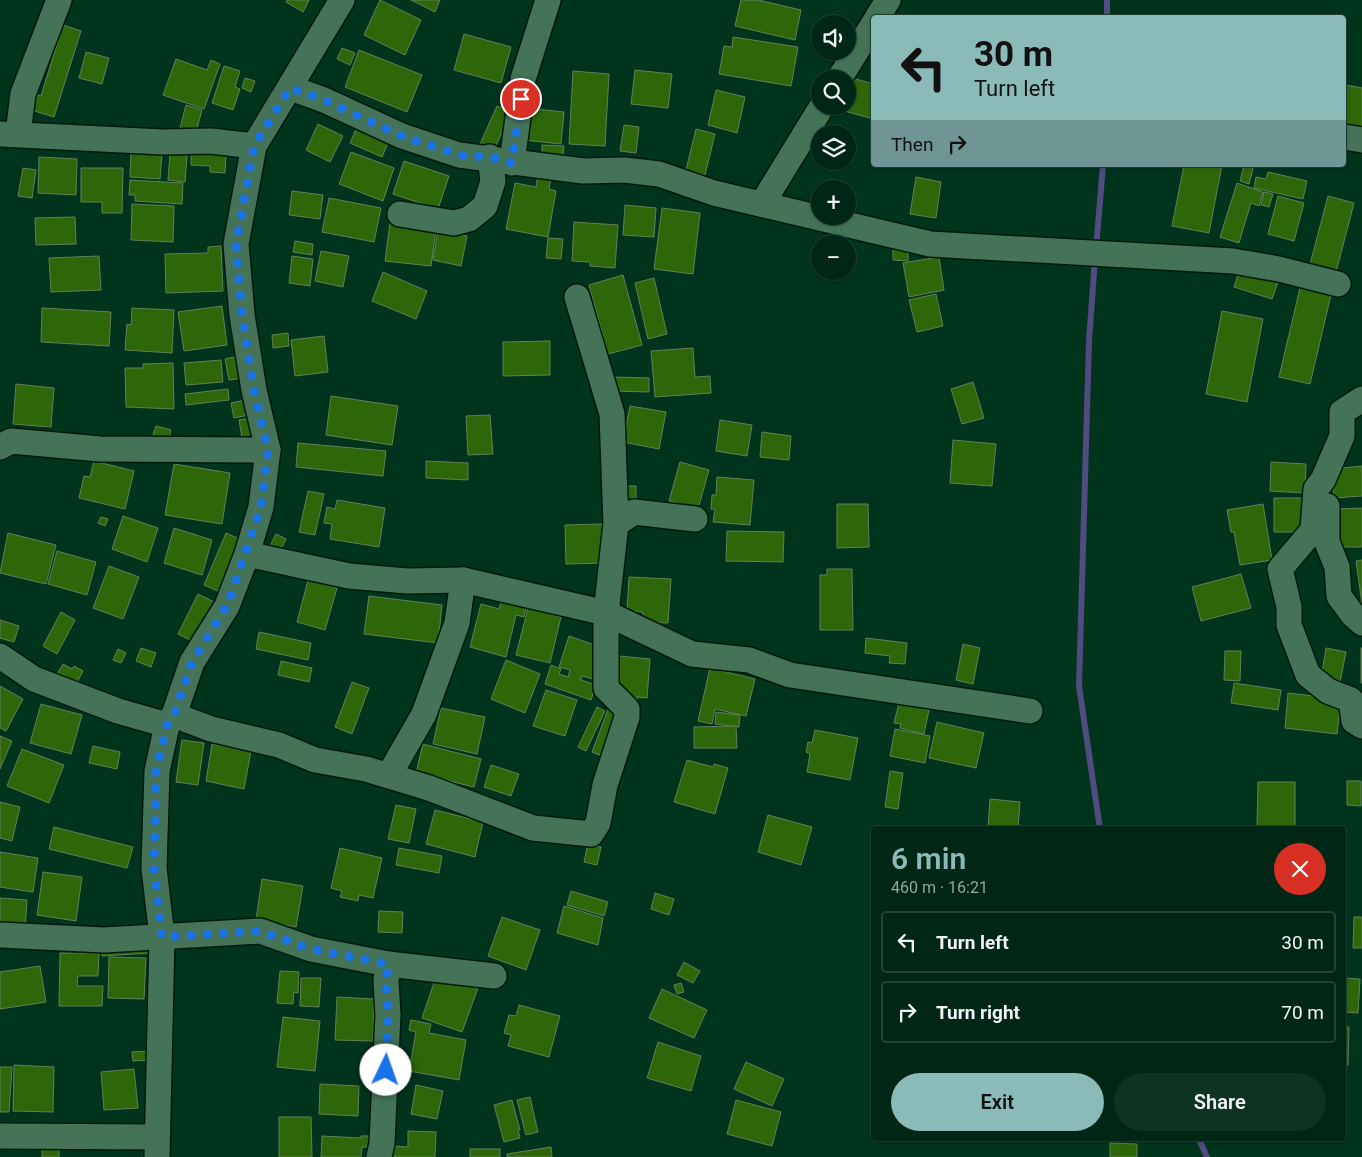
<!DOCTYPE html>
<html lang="en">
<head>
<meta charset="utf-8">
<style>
	body { margin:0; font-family:Roboto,sans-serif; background:#0e3323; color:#f1f3f6; height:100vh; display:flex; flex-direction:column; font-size:19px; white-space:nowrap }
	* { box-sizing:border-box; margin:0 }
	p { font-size:16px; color:#95a5a1 }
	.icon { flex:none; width:28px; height:28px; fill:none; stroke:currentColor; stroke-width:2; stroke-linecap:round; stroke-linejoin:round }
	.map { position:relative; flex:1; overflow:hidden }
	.details { position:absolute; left:871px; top:826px; width:475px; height:315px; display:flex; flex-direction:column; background:#002716; border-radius:5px; box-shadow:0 1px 4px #0004,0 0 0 1px #224435 }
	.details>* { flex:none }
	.hud { position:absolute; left:871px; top:15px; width:475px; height:152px; border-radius:5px; box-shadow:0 1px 4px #0004,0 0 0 1px #224435; background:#8bbbb9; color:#111; overflow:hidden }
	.controls { position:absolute; left:811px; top:15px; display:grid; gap:10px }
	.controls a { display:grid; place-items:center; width:45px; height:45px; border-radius:50%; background:#002716; box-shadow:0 1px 4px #0004,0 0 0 1px #224435; font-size:25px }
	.pin { position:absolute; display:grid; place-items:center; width:42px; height:42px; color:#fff; margin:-21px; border:2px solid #fff; border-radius:50%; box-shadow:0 1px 5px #0007 }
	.me { position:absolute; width:55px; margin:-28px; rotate:3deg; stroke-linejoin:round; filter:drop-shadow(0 0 4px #0008) }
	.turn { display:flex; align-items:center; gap:18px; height:105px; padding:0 20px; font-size:22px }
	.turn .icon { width:65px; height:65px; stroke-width:2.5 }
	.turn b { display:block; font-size:35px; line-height:42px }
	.then { display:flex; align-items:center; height:48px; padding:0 20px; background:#0003; gap:10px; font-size:19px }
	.round { display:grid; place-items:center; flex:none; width:52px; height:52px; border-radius:26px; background:#0e3323 }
	.headline { display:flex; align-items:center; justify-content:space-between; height:85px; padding:0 20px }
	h1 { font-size:30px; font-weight:600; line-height:38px; color:#8bbbb9 }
	.action { display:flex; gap:10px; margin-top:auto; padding:10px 20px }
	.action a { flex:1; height:58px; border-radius:30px; background:#8bbbb9; color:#111; font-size:20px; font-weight:600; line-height:58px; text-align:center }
	.action a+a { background:#0e3323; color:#f1f3f6 }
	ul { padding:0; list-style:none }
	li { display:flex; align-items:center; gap:15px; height:62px; margin:0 10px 8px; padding:0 10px; border:2px solid #224435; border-radius:5px }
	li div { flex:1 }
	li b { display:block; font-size:19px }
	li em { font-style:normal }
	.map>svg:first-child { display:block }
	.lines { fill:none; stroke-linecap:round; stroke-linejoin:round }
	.stream { stroke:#504b81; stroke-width:6 }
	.building { fill:#2d670a; stroke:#638058 }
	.minor-casing { stroke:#02190c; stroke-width:28 }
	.minor { stroke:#447358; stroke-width:25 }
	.route { stroke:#1a73e8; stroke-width:9; stroke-dasharray:0 16.2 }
</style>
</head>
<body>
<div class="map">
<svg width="1362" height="1157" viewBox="0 0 1362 1157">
	<rect width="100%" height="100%" fill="#00341d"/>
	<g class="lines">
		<g class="stream">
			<path d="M1107,0V18"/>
			<path d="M1096,249L1103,165"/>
			<path d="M1095,259L1089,341L1079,686L1100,829"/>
			<path d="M1199,1139L1207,1157"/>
		</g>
	</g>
	<g class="building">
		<path d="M287,0H309L303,12L286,2Z"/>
		<path d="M380,0L421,20L405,55L364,35Z"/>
		<path d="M411,0H440L435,12Z"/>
		<path d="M741,0H758L801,10L795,40L735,26Z"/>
		<path d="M63,25L81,31L54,117L31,110L36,94L41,96Z"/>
		<path d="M464,34L511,47L501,83L454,70Z"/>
		<path d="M733,37L798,47L791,86L719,74L724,46L732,47Z"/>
		<path d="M342,48L355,53L350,65L337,59Z"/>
		<path d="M359,50L422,75L407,112L345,87Z"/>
		<path d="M86,52L109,58L102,84L79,78Z"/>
		<path d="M176,59L207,70L211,60L220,64L204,109L163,95Z"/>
		<path d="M224,66L240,71L235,87L240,89L233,110L212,103Z"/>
		<path d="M635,70L672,74L668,108L631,104Z"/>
		<path d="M573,71L609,74L605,146L569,144Z"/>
		<path d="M841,75L874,84V119L833,108V106H848V79Z"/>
		<path d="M245,78L255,81L251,92L242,88Z"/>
		<path d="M1346,85L1362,88V128L1344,124Z"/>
		<path d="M716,90L745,97L737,133L708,125Z"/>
		<path d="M186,105L202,110L196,132L180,128Z"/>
		<path d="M497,106L511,112L494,150L480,144Z"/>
		<path d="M526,108L564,112L561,144L523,140Z"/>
		<path d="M318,124L343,136L330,162L306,150Z"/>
		<path d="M624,125L639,127L636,153L620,151Z"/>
		<path d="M357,127L389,141L382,157L350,143Z"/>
		<path d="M696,129L715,134L705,175L686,170Z"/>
		<path d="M542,145L564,146L563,157L542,155Z"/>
		<path d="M131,151L162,153L160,179L130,177Z"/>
		<path d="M351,152L394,168L383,201L339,184Z"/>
		<path d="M170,153L187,155L185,182L168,180Z"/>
		<path d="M191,154L226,155L225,173L210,172V166L191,165Z"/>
		<path d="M39,157L77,159L76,195L38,193Z"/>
		<path d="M404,161L449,176L438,209L393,194Z"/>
		<path d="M1184,165H1222L1209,233L1172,226Z"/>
		<path d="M1244,165H1254L1249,184L1240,181Z"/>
		<path d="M23,168L36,170L32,198L18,196Z"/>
		<path d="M81,168H123L122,213H102V202H81Z"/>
		<path d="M1268,172L1307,181L1303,199L1254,188L1256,177L1266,179Z"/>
		<path d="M538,175L551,177L549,189L556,191L548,237L506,229L515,183L536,187Z"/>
		<path d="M916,177L941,182L936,218L910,214Z"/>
		<path d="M130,180L183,183L182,204L135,201V195H129Z"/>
		<path d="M1237,183L1263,192L1259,206L1251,203L1239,243L1220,237Z"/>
		<path d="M292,191L323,195L320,219L289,215Z"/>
		<path d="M1264,192L1273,194L1269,207L1261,205Z"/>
		<path d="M1278,196L1304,203L1294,241L1268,234Z"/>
		<path d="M1328,196L1354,203L1335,276L1309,268Z"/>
		<path d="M329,198L381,208L374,242L322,232Z"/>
		<path d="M132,204L174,206L173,242L131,240Z"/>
		<path d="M625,205L656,208L654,237L623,235Z"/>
		<path d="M662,208L700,213L693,274L654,269Z"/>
		<path d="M75,217L76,244L36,245L35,218Z"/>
		<path d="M574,222L618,225L615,268L590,266V262L572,261Z"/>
		<path d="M390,223L436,229L431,266L385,261Z"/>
		<path d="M438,230L467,236L461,266L433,260Z"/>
		<path d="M548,238L563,239L561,259L546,258Z"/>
		<path d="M295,241L313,244L312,255L293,252Z"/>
		<path d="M893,244L908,245V261L893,260Z"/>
		<path d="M221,246L223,291L166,293L165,254L208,253V247Z"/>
		<path d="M321,251L349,256L343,287L315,281Z"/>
		<path d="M99,256L101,290L51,292L49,258Z"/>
		<path d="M292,256L313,259L310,286L289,283Z"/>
		<path d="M939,257L944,290L909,297L903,263Z"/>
		<path d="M1240,269L1278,282L1272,299L1234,287Z"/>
		<path d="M383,272L427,291L416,319L372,301Z"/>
		<path d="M623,275L642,345L608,354L589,285Z"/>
		<path d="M654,278L667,334L648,339L635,283Z"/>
		<path d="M1300,288L1331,295L1310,384L1279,377Z"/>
		<path d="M936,294L943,326L917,332L909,300Z"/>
		<path d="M222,306L227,345L184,351L178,312Z"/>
		<path d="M42,308L111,312L109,346L41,342Z"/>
		<path d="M132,308L174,310L172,353L125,350L127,324L131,325Z"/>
		<path d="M1222,311L1263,319L1247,402L1206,394Z"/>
		<path d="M288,333L289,346L273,348L272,335Z"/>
		<path d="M324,336L328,372L295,376L291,340Z"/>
		<path d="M550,341V375L503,376V342Z"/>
		<path d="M693,348L695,377L710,376L711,393L655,397L651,351Z"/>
		<path d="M239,356L243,378L229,380L225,359Z"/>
		<path d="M221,360L223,382L186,385L184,363Z"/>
		<path d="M173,363L174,409L126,407L125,368H143V364Z"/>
		<path d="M614,377L649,378V392L613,391Z"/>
		<path d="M973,382L984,418L962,424L951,389Z"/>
		<path d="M16,384L54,388L51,427L13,424Z"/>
		<path d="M228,389L229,400L186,405L185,394Z"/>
		<path d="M331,396L398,406L392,445L326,435Z"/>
		<path d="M246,400L249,415L234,418L231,403Z"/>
		<path d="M630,406L666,412L659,449L623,442Z"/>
		<path d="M490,415L493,454L468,455L466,416Z"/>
		<path d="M251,418L255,436L242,438L239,420Z"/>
		<path d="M720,420L752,425L747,456L716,451Z"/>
		<path d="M156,426L171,430L168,443L152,438Z"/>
		<path d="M762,432L791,436L789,460L760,457Z"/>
		<path d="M953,440L996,444L992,486L950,483Z"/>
		<path d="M298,443L386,451L383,476L296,467Z"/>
		<path d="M94,461L134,471L125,509L79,498L84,476L90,477Z"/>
		<path d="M426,461L468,463V480L426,478Z"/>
		<path d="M680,462L709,470L698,509L669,501Z"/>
		<path d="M1271,462L1306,464L1305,493L1270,491Z"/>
		<path d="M174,464L230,473L222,524L165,515Z"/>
		<path d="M1362,466V496L1334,498L1332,469Z"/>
		<path d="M717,477L754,480L750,525L713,522L715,509H711L712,495H716Z"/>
		<path d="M623,486H636V507H624Z"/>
		<path d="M308,491L324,494L315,535L299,532Z"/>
		<path d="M1274,498H1303L1304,532H1274Z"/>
		<path d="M337,500L385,508L379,547L330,539L332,524L324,523L327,507L335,509Z"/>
		<path d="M837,504H868L869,547L837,548Z"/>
		<path d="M1263,504L1272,560L1240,565L1234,532H1231L1227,510Z"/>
		<path d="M1362,508V547H1340L1339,509Z"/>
		<path d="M123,516L158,528L147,562L112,549Z"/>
		<path d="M101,517L108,519L105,526L98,523Z"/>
		<path d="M602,524L603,563L566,564L565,525Z"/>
		<path d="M174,528L212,540L202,575L164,563Z"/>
		<path d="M727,531L784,532L783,562L726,561Z"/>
		<path d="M8,533L56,545L46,584L0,573Z"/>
		<path d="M226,533L242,540L220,592L204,585Z"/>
		<path d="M276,534L286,539L280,551L270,546Z"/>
		<path d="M57,551L96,562L87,595L48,584Z"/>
		<path d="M1362,560V604L1356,561Z"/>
		<path d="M109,566L139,577L123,619L93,608Z"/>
		<path d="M827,569H852L853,630H820V575H827Z"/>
		<path d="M1241,574L1251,608L1201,621L1192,587Z"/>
		<path d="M629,577L671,579L668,623L642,622L643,612L627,611Z"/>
		<path d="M308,580L337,588L325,630L297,622Z"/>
		<path d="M198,594L214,602L194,642L178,634Z"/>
		<path d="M369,596L442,605L438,643L364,634Z"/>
		<path d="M503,596L527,602L524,617L516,615L506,657L470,647L481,604L499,609Z"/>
		<path d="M528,608L561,617L550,663L516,655Z"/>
		<path d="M61,612L75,620L57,654L43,646Z"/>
		<path d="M0,620L19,626L14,642L0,638Z"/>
		<path d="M259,632L311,643L308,660L256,649Z"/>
		<path d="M569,636L603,648L593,679L582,676L581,680L596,685L591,700L545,684L551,665L561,669L559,674L568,677L570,670L559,667Z"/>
		<path d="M866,638L907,643L905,664L889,663L890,656L865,653Z"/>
		<path d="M963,644L980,648L973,684L956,680Z"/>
		<path d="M141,648L156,653L151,667L136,661Z"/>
		<path d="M1326,648L1346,652L1340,682L1321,679Z"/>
		<rect x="1361" y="648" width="1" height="35"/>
		<path d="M118,649L126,653L121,663L113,660Z"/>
		<path d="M1225,651H1241L1240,681L1224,680Z"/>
		<path d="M619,656L650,659L647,698L637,697V704L616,694Z"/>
		<path d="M506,660L540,674L525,713L491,699Z"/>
		<path d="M281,661L312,668L309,682L278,675Z"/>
		<path d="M63,664L72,669L74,666L83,671L75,686L56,676Z"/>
		<path d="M710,668L755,679L746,716L715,709L712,724L698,721Z"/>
		<path d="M352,682L369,688L352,734L335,727Z"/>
		<path d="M1234,683L1281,690L1278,710L1231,703Z"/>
		<path d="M0,686L23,699L6,731L0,728Z"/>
		<path d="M546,690L577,700L565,736L533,726Z"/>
		<path d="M1288,693L1341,699L1337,734L1285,728Z"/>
		<path d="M899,703L929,710L924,734L900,728L901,724L894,723Z"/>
		<path d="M41,704L82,715L71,754L30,743Z"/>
		<path d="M597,707L605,711L586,751L578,747Z"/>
		<path d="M609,707L624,713L607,758L592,752Z"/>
		<path d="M441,708L485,717L477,754L433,744Z"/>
		<path d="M716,712L740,715L739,727L715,724Z"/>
		<path d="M937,722L984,733L976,768L929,758Z"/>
		<path d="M736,726L737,748H694V727Z"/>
		<path d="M895,729L930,736L925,763L890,756Z"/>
		<path d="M815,730L858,738L850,780L807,772L810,754L806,752L808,742L812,743Z"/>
		<path d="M0,736L12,741L0,769Z"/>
		<path d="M182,740L204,743L198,785L176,782Z"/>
		<path d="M212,744L251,751L244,789L206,781Z"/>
		<path d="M423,744L481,759L474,787L416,773Z"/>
		<path d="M93,746L120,752L117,769L89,763Z"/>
		<path d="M22,749L64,765L49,803L7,786Z"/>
		<path d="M687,760L713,767L714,764L728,768L715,814L674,802Z"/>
		<path d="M491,765L519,774L511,796L484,787Z"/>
		<path d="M890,771L903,773L898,809L885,807Z"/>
		<path d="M1347,781H1361V806L1347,805Z"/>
		<path d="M1258,782H1295V826H1257Z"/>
		<path d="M990,799L1020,802L1018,829H988Z"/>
		<path d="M0,802L20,807L12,841L0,838Z"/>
		<path d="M396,805L416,809L409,843L388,839Z"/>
		<path d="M435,810L483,822L475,857L426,844Z"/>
		<path d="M768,815L812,827L801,865L758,852Z"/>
		<path d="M54,827L133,847L127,868L49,849Z"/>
		<path d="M588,844L601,847L597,865L584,862Z"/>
		<path d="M340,848L382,858L373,898L359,895L358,901L340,897L342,891L331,888Z"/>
		<path d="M399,848L442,856L439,873L396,865Z"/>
		<path d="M0,852L38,858L33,892L0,887Z"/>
		<path d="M43,872L82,877L76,921L37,915Z"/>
		<path d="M262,879L303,886L296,927L256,920Z"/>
		<path d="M571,891L608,902L604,916L567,905Z"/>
		<path d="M655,893L674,899L669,915L651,909Z"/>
		<path d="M0,898L27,900L25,930L0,928Z"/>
		<path d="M564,906L603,918L598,945L557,933Z"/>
		<path d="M379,911L403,912L402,933L378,932Z"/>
		<path d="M502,917L540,930L526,970L488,956Z"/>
		<path d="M1354,917H1362V948H1353Z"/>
		<path d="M151,944V953L102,956V947Z"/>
		<path d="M60,953H99L98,976H78L77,986H103L102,1006H59Z"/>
		<path d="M109,957L146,958L144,999L108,998Z"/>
		<path d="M684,962L700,971L693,983L677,975Z"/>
		<path d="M40,966L46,1002L0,1009V972Z"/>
		<path d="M280,971L299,972L298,993L294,992L293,1004L277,1003Z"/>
		<path d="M437,974L478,988L462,1032L422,1018Z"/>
		<path d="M301,978H321L319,1007L300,1006Z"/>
		<path d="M1344,978L1360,979L1358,1013L1344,1012Z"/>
		<path d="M681,983L684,992L677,994L674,985Z"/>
		<path d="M662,989L707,1010L694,1038L649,1018Z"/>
		<path d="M337,997L374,999L373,1041L335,1040Z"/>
		<path d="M519,1005L560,1016L549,1057L508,1046L511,1035L504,1033L509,1015L516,1016Z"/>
		<path d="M283,1017L320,1021L315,1071L277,1067Z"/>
		<path d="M411,1020L431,1024L429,1033L466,1040L459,1080L409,1071L416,1032L409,1030Z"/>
		<path d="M1344,1027H1349L1348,1065H1344Z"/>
		<path d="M658,1042L701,1056L691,1091L647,1078Z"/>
		<path d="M150,1051L151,1060L133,1061L132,1052Z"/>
		<path d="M746,1062L784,1079L772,1106L734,1089Z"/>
		<path d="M14,1065L54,1067L53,1112L13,1111Z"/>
		<path d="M0,1067H12L9,1112H0Z"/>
		<path d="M134,1069L138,1108L104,1110L101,1072Z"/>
		<path d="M320,1084L359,1086L358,1116L319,1114Z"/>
		<path d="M416,1085L443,1091L437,1119L411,1114Z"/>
		<path d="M530,1097L538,1132L526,1135L517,1100Z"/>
		<path d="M512,1100L520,1130H518L520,1138L504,1142L494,1105Z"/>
		<path d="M736,1100L781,1112L772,1146L727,1134Z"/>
		<path d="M279,1117H311L312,1157H279Z"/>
		<path d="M408,1131L436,1132L435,1157H393V1146L408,1147Z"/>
		<path d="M322,1136L361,1138V1136H369L368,1147H362L361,1157H321Z"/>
		<path d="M1110,1143L1137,1144V1157H1110Z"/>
		<rect x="42" y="1147" width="17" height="10"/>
		<path d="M551,1147L552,1157H507V1154Z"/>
		<rect x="470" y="1149" width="30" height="8"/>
	</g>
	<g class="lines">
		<defs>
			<g id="minor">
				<path d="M877,18L888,0"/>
				<path d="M839,79L874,23"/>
				<path d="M291,88L324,100L402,136L459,155L583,171L624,170L659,174L714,193L930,244L1233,261L1279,269L1338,284"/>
				<path d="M0,134L163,142L211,141L254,146"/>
				<path d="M18,134L23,94L59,0"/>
				<path d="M1344,137L1362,140"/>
				<path d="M512,163L523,79L548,0"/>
				<path d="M762,204L822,106"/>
				<path d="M400,214L454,223L469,219L485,206L493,181L490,157"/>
				<path d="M577,297L612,414L616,524"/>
				<path d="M1362,399L1342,412V436L1323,480L1316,489L1313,530L1280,569L1289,607V625L1308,675L1328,691L1351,700L1354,721L1362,726"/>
				<path d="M0,447L11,441L100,449L268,450"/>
				<path d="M1327,506V542L1337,567L1339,596L1353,615L1362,623"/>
				<path d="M247,554L349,576L407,581L463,580L606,613L692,654L749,660L790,675L1030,711"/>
				<path d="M0,656L34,679L118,711L167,725"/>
				<path d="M174,715L211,729L279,745L315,760L366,769L429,788L533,828L591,834L598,823L605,785L627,717V709L606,688V613L616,524L634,512L695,519"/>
				<path d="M389,775L424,714L457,623L463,580"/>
				<path d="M0,935L104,940L260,931L311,949L388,964L494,976"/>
				<path d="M0,1136L156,1137"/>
				<path d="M157,1157L162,937L154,868L157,771L167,725L174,715L192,662L227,606L247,554L261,507L268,450L254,390L242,315L236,244L254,146L342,0"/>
				<path d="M379,1157L382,1143L388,1015L386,981L388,964"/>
			</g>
		</defs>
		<use href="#minor" class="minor-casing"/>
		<use href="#minor" class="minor"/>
	</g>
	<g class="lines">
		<path class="route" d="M386,1070L388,1015L386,981L388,964L311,949L260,931L162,937L154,868L156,771L167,725L174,715L192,662L227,606L261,507L268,450L254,390L242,315L236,244L254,146L290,88L324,100L402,136L459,155L490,157L512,163L521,99"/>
	</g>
</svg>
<div class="controls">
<a><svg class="icon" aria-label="sound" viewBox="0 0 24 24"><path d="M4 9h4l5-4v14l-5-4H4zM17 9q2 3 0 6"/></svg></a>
<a><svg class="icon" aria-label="search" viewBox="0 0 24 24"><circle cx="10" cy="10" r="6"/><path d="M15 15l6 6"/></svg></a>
<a><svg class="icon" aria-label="layers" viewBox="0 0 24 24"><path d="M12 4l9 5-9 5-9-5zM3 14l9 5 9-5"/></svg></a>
<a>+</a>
<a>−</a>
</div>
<div class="pin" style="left:521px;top:99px;background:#d93025"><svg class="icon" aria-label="arrive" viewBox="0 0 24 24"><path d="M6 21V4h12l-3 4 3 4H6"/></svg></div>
<svg class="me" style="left:386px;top:1070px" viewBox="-20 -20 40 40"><circle r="19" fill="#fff"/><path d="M0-13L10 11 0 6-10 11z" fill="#1a73e8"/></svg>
<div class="hud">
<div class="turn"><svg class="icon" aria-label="left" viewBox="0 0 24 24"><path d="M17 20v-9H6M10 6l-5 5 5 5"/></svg><div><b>30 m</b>Turn left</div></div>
<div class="then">Then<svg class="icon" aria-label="right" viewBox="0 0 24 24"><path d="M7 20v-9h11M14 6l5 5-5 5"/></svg></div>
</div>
<section class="details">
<div class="headline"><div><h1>6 min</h1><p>460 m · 16:21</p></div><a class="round" style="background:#d93025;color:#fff"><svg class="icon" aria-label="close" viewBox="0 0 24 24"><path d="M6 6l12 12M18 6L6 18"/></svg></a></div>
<ul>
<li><svg class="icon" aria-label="left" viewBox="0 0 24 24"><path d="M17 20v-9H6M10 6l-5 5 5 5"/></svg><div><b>Turn left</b></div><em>30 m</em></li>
<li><svg class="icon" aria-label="right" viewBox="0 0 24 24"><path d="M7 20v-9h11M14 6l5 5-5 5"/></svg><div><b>Turn right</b></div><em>70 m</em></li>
</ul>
<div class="action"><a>Exit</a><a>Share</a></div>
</section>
</div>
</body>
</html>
